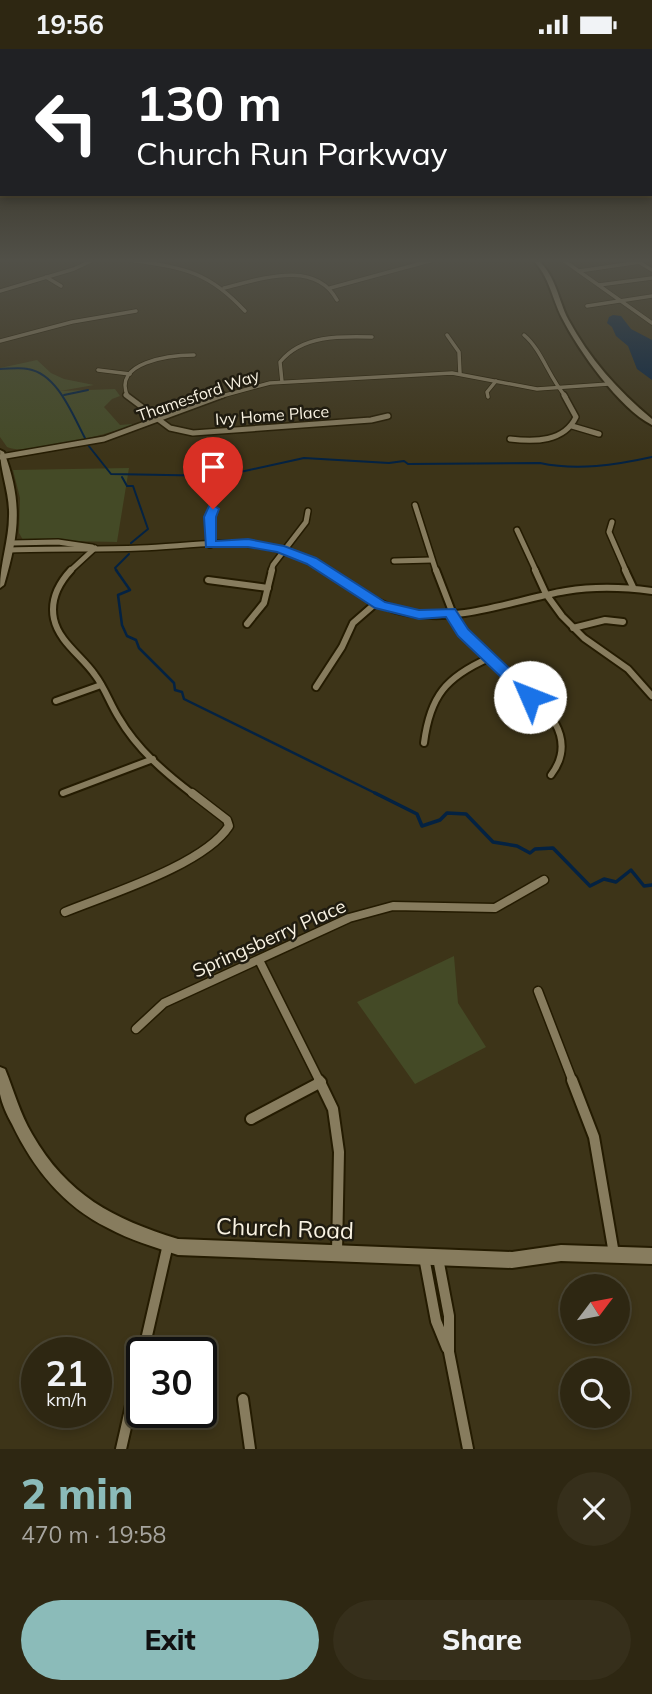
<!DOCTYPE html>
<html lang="en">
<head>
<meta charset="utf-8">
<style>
	body { margin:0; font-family:Mulish,sans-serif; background:#362f1b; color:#f1f3f6; height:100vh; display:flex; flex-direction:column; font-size:26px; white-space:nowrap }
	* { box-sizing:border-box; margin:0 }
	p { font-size:23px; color:#a7a59f }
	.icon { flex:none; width:38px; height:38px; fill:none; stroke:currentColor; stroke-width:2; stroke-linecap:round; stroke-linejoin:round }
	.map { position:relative; height:1400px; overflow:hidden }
	.drawer { display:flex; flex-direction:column; background:#2e2712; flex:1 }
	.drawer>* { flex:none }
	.banner { position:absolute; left:0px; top:0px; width:653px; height:147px; box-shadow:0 4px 10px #0003,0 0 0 2px #494432; background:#202124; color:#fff; overflow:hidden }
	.needle { width:46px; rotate:58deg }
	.controls { position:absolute; left:560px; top:1225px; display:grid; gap:14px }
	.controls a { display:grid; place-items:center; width:70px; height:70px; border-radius:50%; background:#2e2712; box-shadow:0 4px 10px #0003,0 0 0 2px #494432; font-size:35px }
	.speed { position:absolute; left:21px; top:1288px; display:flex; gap:14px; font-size:35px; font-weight:700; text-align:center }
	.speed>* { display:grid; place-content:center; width:91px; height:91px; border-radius:50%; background:#2e2712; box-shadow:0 4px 10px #0003,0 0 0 2px #494432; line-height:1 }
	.speed small { font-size:18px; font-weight:400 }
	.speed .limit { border:4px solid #111; border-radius:10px; background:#fff; color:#111 }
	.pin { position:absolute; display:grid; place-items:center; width:60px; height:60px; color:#fff; margin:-72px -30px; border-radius:50% 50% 50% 0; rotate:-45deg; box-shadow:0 0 7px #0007 }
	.pin .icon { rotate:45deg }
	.me { position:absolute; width:77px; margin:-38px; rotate:314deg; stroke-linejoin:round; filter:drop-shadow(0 0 5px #0008) }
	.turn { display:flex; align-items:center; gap:24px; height:147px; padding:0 21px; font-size:32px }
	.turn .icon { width:91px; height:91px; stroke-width:2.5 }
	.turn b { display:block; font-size:49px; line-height:60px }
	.round { display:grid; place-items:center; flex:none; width:74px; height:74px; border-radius:37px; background:#362f1b }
	.headline { display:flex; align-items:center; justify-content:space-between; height:119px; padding:0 21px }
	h1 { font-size:42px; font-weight:800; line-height:52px; color:#8bbbb9 }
	.button { display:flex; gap:14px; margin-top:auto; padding:14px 21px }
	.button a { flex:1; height:80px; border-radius:42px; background:#8bbbb9; color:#111; font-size:28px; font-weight:800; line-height:80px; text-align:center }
	.button a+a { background:#362f1b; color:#f1f3f6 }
	.status { display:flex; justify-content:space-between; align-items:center; height:49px; padding:0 35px; background:#2e2712; direction:ltr }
	.status svg { height:19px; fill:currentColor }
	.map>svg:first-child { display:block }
	.green { fill:#444a26 }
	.water { fill:#042242 }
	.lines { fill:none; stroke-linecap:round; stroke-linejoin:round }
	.stream-far2 { stroke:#042242; stroke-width:2 }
	.stream-far1 { stroke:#042242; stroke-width:2.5 }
	.stream { stroke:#042242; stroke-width:3.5 }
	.minor-far4-casing { stroke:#241b01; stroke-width:5 }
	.minor-far3-casing { stroke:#241b01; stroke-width:8 }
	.minor-far2-casing { stroke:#241b01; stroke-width:10 }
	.minor-far1-casing { stroke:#241b01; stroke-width:11 }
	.minor-casing { stroke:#241b01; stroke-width:14 }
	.secondary-casing { stroke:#241b01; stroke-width:4 }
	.minor-far4 { stroke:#877c5e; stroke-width:3.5 }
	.minor-far3 { stroke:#877c5e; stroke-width:5 }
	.minor-far2 { stroke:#877c5e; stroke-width:6 }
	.minor-far1 { stroke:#877c5e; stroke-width:8 }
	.minor { stroke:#877c5e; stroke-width:10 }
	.secondary { fill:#877c5e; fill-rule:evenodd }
	.route { fill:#1a73e8; stroke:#114b97; stroke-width:2 }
	.labels { text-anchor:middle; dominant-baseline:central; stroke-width:5; stroke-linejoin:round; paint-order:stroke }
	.far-street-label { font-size:16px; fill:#f8f2e2; stroke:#201c10 }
	.street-label { font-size:19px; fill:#f8f2e2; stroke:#201c10 }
	.near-street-label { font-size:23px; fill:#f8f2e2; stroke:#201c10 }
</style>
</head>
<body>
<div class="status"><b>19:56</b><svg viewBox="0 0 49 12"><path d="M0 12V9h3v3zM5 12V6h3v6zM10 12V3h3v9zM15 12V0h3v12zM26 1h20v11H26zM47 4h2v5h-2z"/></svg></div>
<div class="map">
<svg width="652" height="1400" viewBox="0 0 652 1400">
	<rect width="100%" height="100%" fill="#3d3418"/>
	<g class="green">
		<path d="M37,311L51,324L64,330L94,336L60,342L115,340L120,347L112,350L104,358L120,376L132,375V377C109,384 26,408 7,398L0,388V319Z"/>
		<path d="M129,419L117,493L23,491L19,484L20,449L13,421Z"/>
		<path d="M454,907L458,954L486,998L415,1035L357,953Z"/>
	</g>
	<path class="water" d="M613,266L621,267L631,280L652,291V331L637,320L628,297L616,287L612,278L607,274L609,268Z"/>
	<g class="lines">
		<g class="stream-far2">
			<path d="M0,320C9,320 19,318 28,320C58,325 73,367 86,391"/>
			<path d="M64,346L88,341"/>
			<path d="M88,396L111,425L222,427L304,409L389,414L404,412L408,415L540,414C577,422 616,416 652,408"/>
			<path d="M122,428L127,437H133L148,480L131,494"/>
			<path d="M117,522L115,519L129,505"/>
		</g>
		<path class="stream-far1" d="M116,521L130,541L118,546L122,576L127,587L136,591L139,599L174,634L175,641L182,643L184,650L379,746"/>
		<path class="stream" d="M375,744L417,765L422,777L440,771L447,764L466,765L493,793L517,797L530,804L535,800L553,799L590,837L604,830L616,833L631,821L644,837L652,836"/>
		<defs>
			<g id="minor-far4">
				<path d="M130,211C183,219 207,221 245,262"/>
				<path d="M484,211H501"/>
				<path d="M563,211L652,274"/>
				<path d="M637,212L652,221"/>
				<path d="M579,222L640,213"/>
				<path d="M46,228L61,237"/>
				<path d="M599,236L652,229"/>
				<path d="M224,239C261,230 315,210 337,251"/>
				<path d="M330,239L433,211"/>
				<path d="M0,242L74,220L93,211"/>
				<path d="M587,257L652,247"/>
				<path d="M447,286L459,303L460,325"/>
				<path d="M524,286C542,301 549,329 566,348"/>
				<path d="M0,292L72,273L136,262"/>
				<path d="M98,321L130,325"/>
				<path d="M282,333L280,313C302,286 340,287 372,288"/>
				<path d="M128,348C111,313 171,306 194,306"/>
				<path d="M218,348L270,334L452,324L537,340L609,335"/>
				<path d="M488,348L487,343L496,332"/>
			</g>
			<g id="minor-far3">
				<path d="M126,346L170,379L193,384L371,371L388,367"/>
				<path d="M572,377L599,385"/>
				<path d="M510,390C535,393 564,393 576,368L564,346"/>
				<path d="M0,408L104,390L223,346"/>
				<path d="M415,456L436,522"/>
				<path d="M612,473L609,483L626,522"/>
				<path d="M517,481L536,522"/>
				<path d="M12,494L58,493L92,498"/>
				<path d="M210,496V468L213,460"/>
				<path d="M11,501C54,499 97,501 140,499C211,496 265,482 328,522"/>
				<path d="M394,512L432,511"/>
				<path d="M70,522L95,499"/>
				<path d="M271,522L273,516L306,473L308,462"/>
			</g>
			<g id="minor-far2">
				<path d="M71,521C59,534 50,551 54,570C59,593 82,607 95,626C105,639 110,655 119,669C137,700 165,724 194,746"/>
				<path d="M326,521C350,536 373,555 401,562C456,576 512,551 566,542C596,537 623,538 652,542"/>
				<path d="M436,521L458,578L555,674C565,692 564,709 551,726"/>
				<path d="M535,521L546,545L562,567L584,589L628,620L652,647"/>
				<path d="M625,521L633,538"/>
				<path d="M208,531L268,539"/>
				<path d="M247,575L264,554L272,521"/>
				<path d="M573,579L605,571L623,573"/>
				<path d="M316,638L342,598L353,574L376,554"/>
				<path d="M56,652L101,636"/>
				<path d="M424,694C430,647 446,628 489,609"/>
				<path d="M63,744L153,710"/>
			</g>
			<g id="minor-far1">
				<path d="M65,863C109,845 204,816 229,777L227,771L192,744"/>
				<path d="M259,911L320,1033"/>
				<path d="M538,942L573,1033"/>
				<path d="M136,980L164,954L349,869L393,857L495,859L544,831"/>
			</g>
			<g id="minor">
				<path d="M319,1031L333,1060L339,1103L337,1203"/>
				<path d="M572,1031L594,1088L614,1205"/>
				<path d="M251,1070L321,1033"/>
				<path d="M424,1208L436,1272L447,1299"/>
				<path d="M438,1209L449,1267V1303L468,1400"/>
				<path d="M143,1304L168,1195"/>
				<path d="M243,1350L250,1400"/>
				<path d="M121,1400L142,1308"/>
			</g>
			<g id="secondary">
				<path d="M533,211H538C556,227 558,250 568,270C589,309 618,342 652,370V376C619,359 579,302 562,269C551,247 550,229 533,211Z"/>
				<path d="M0,401L4,403C23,454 19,485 4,536L0,539C0,514 9,491 9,467C10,444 0,423 0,401Z"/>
				<path d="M0,1018L5,1020C14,1042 20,1065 32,1085C67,1146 113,1170 178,1190L512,1203L561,1196L652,1199V1215L561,1212L512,1219L178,1206C154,1198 130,1191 108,1179C63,1157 33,1119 12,1075C7,1066 2,1055 0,1045C0,1036 0,1027 0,1018Z"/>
			</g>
		</defs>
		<use href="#minor-far4" class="minor-far4-casing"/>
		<use href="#minor-far3" class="minor-far3-casing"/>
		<use href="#minor-far2" class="minor-far2-casing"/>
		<use href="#minor-far1" class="minor-far1-casing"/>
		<use href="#minor" class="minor-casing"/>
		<use href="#secondary" class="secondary-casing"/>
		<use href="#minor-far4" class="minor-far4"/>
		<use href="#minor-far3" class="minor-far3"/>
		<use href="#minor-far2" class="minor-far2"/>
		<use href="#minor-far1" class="minor-far1"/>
		<use href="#minor" class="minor"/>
		<use href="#secondary" class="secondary"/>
	</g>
	<linearGradient id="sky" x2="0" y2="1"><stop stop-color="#221d0d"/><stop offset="0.52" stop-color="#515048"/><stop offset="1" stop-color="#515048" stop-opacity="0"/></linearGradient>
	<rect width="652" height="407" fill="url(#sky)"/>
	<path class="route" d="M213,456L219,460L216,468V492L248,490L284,497L316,509L385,553L419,561L455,560L468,580L535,644L537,648L535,651H525L458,587L446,568L419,570L375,559L307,515L277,503L248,498H206L204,468L209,457Z"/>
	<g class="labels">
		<g class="far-street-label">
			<text transform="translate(198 346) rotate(-19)">Thamesford Way</text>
			<text transform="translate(272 366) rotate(-4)">Ivy Home Place</text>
		</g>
		<g class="street-label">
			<text transform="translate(269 889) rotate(-24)">Springsberry Place</text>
		</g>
		<g class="near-street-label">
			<text transform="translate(285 1179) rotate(2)">Church Road</text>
		</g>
	</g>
</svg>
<div class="controls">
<a><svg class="needle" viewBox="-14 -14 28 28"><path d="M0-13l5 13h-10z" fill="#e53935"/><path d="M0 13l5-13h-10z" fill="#a7a59f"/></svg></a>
<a><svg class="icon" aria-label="search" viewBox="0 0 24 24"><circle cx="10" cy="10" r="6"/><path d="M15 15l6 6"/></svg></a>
</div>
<div class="speed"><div>21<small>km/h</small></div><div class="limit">30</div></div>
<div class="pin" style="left:213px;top:460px;background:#d93025"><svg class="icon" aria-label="arrive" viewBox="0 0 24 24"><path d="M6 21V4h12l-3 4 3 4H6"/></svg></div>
<svg class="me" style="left:530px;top:648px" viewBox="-20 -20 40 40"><circle r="19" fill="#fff"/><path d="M0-13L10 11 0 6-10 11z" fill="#1a73e8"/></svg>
<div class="banner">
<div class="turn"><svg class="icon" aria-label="left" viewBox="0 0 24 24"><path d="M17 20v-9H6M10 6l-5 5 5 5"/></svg><div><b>130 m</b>Church Run Parkway</div></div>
</div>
</div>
<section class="drawer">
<div class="headline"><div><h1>2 min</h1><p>470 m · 19:58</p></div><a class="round"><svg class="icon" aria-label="close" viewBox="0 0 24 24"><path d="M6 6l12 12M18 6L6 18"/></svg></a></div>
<div class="button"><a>Exit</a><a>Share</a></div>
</section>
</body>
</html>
